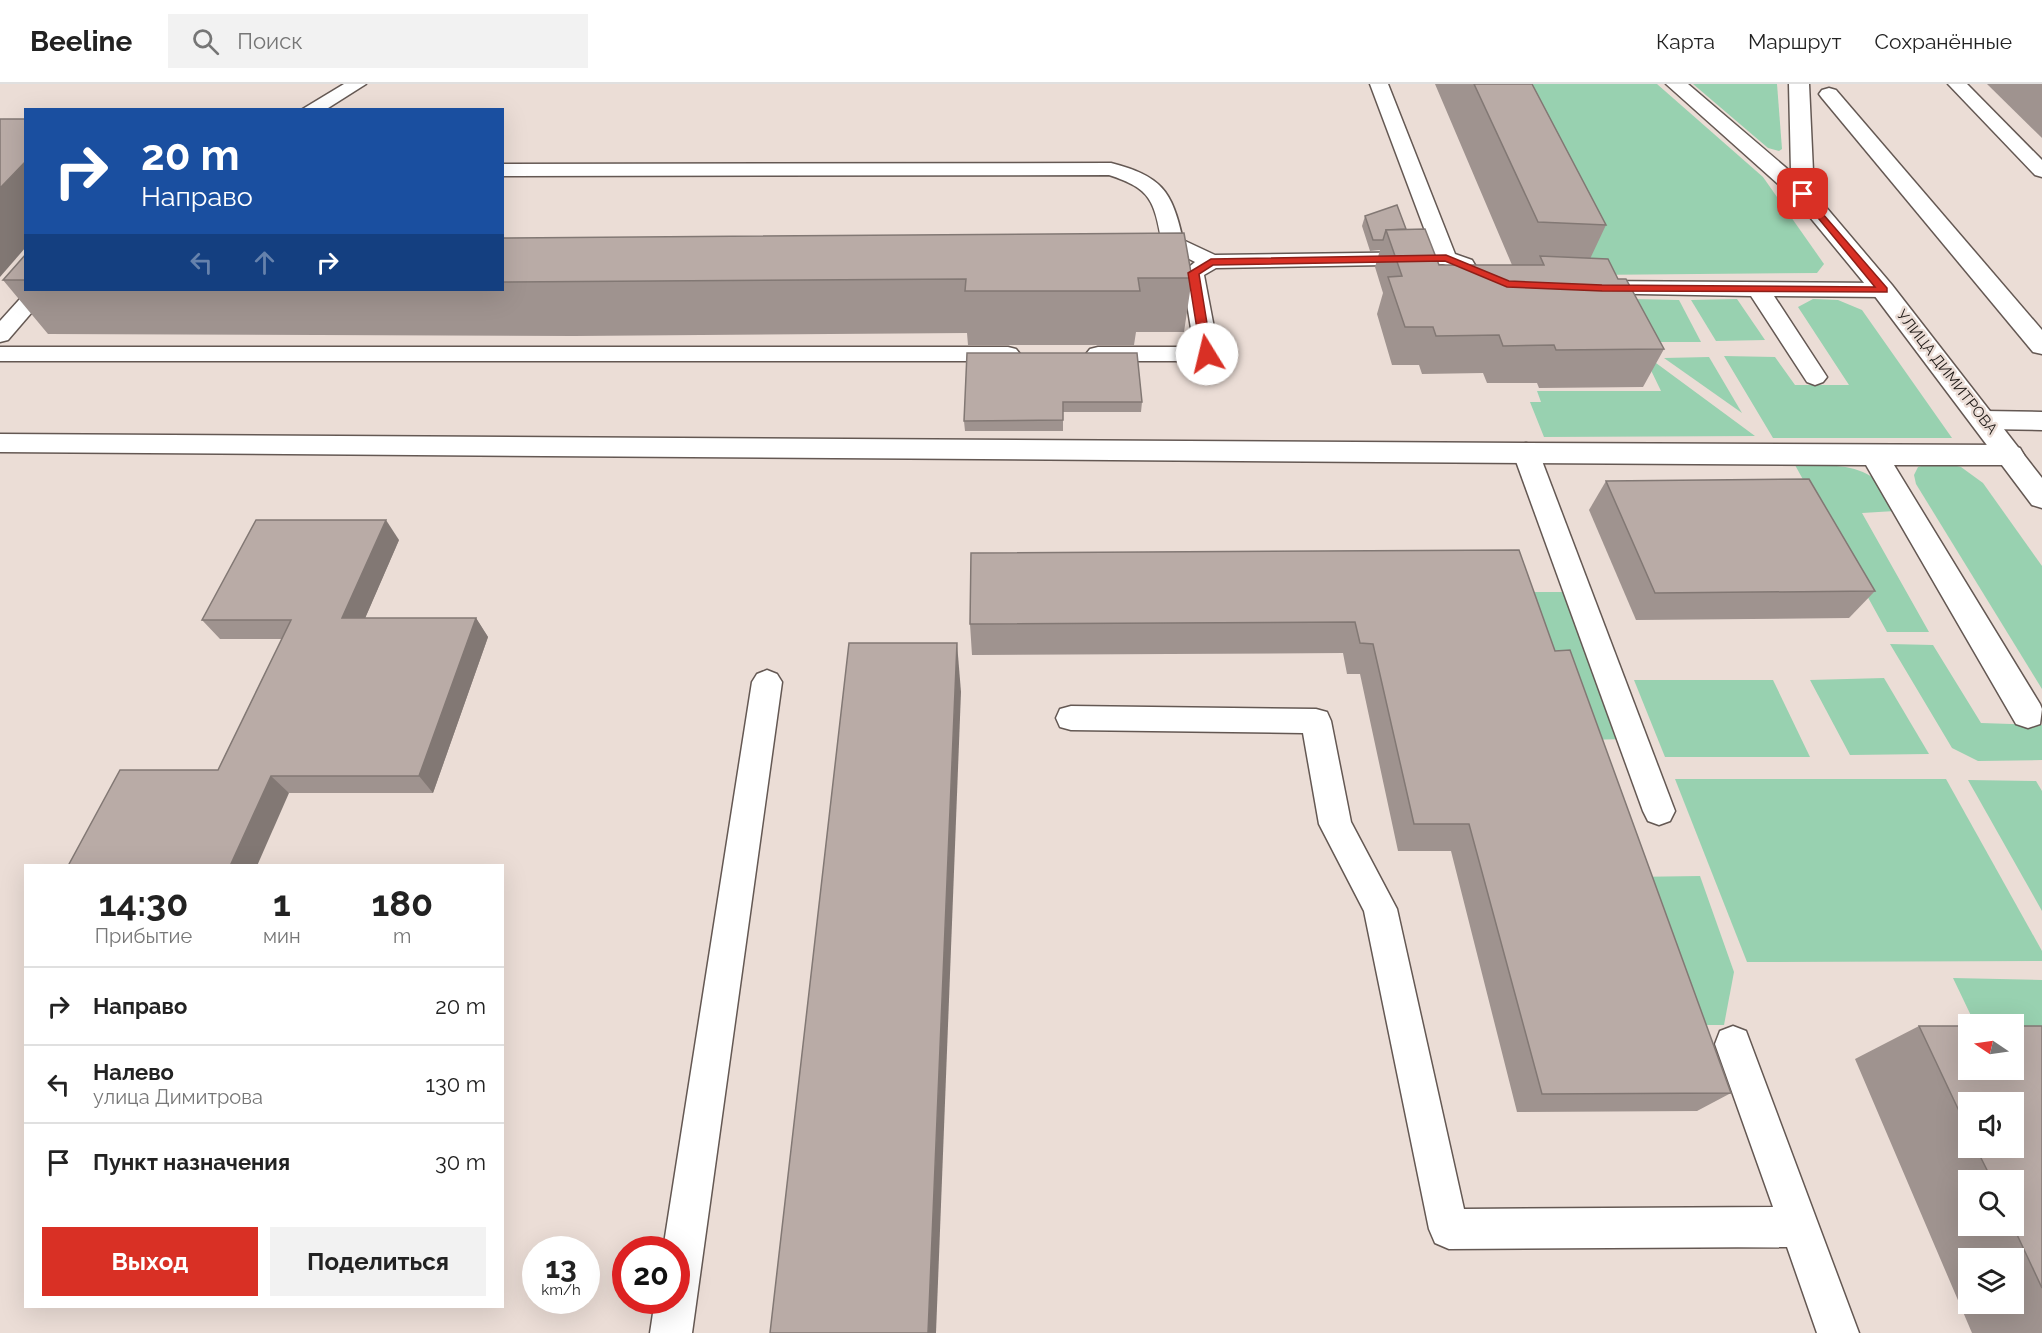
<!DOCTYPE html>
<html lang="ru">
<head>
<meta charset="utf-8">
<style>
	body { margin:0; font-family:Raleway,sans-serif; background:#f2f2f2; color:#222; height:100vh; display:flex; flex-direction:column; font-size:22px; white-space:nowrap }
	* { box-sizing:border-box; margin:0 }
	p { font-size:20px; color:#767676 }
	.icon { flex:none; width:33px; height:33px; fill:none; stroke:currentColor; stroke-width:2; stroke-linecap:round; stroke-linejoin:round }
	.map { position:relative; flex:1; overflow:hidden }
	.side { position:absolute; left:24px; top:780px; width:480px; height:444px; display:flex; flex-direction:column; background:#fff; border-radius:0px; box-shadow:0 6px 24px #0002 }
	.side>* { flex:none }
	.guide { position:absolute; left:24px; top:24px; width:480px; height:183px; border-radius:0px; box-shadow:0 6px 24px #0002; background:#1a4fa0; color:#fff; overflow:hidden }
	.needle { width:39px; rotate:283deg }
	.controls { position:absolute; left:1958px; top:930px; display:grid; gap:12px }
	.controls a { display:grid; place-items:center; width:66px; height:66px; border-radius:0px; background:#fff; box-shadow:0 6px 24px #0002; font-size:30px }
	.speed { position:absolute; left:522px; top:1152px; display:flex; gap:12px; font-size:30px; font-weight:700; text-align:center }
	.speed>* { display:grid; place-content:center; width:78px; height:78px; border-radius:50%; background:#fff; box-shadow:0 6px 24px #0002; line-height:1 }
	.speed small { font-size:15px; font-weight:400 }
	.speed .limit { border:9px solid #d22; background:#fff; color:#111 }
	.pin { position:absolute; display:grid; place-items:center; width:51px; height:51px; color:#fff; margin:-26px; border-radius:12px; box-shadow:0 3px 9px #0006 }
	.me { position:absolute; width:66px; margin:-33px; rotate:351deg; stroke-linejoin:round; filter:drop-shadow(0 0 4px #0008) }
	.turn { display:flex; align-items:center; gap:21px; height:126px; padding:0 18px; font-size:27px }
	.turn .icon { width:78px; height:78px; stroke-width:2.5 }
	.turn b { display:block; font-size:42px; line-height:51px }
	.lanes { display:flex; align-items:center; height:57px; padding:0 18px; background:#0003; justify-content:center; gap:30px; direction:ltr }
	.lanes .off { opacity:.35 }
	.eta { display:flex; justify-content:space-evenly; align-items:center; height:102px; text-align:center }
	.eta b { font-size:36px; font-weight:700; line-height:42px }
	.action { display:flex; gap:12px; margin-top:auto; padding:12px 18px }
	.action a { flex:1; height:69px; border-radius:0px; background:#d93025; color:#fff; font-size:24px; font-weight:700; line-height:69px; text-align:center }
	.action a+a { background:#f2f2f2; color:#222 }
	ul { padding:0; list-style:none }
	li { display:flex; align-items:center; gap:18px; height:78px; padding:0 18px; border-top:2px solid #e0e0e0 }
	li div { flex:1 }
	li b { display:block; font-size:22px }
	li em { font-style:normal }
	header { display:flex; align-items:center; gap:36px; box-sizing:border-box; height:84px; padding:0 30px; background:#fff; border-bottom:2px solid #e0e0e0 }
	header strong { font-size:28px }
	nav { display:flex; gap:33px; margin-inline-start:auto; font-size:21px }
	.search { width:420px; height:54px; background:#f2f2f2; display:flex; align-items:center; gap:15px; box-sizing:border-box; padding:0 21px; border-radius:0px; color:#767676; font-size:22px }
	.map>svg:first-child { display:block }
	.green { fill:#98d1b0 }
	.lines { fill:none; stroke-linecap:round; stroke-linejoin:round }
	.service-casing { stroke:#645853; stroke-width:3 }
	.pedestrian-casing { stroke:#645853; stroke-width:3 }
	.minor-casing { stroke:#645853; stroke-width:3 }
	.secondary-casing { stroke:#645853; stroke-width:3 }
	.service { fill:#fff; fill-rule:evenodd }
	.pedestrian { fill:#fff; fill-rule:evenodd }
	.minor { fill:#fff; fill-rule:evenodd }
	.secondary { fill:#fff; fill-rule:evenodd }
	.wall { fill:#9f938f; fill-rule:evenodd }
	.shaded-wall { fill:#827874 }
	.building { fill:#b9aba6; stroke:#827874; stroke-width:1.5 }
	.route { fill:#d93025; stroke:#8d1f18; stroke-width:1.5 }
	.labels { text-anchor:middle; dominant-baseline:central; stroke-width:5; stroke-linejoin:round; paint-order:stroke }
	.far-street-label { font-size:15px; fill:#1d1815; stroke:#ebddd6 }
</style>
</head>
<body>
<header>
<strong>Beeline</strong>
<div class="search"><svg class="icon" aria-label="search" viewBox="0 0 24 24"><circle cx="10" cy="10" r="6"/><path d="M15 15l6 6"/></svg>Поиск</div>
<nav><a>Карта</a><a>Маршрут</a><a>Сохранённые</a></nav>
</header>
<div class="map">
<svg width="2042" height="1249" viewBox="0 0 2042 1249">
	<rect width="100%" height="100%" fill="#ebddd6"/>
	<g class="green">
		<path d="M1495,0H1657L1763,93L1824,180L1817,189L1587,191Z"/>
		<path d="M1693,0H1777L1782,65L1779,67L1768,64Z"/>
		<path d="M1633,215L1679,216L1701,258H1654Z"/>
		<path d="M1737,215L1765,256L1716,257L1691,216Z"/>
		<path d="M1813,215L1838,216L1862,226L1952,354H1773L1724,272L1775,273L1795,301H1849L1798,223Z"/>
		<path d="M1709,273L1742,329L1664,274Z"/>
		<path d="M1647,278L1656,279L1755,352L1544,353L1530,318H1541L1537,307H1661Z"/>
		<path d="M1930,379H1945L1961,383L1983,399L2042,482V605L1916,400L1914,391L1918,383Z"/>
		<path d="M1795,381C1825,382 1859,377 1882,401C1888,407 1892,419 1895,427L1862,429L1929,548H1887Z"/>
		<path d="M1518,508H1569L1626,655L1584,656Z"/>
		<path d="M1890,560L1933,561L1981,639L2042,641V676L1978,677L1952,664Z"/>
		<path d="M1884,594L1929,670L1850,671L1810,596Z"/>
		<path d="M1634,596H1773L1810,673H1665Z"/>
		<path d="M1675,695H1946L2042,867V877L1747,878Z"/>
		<path d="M1968,696L2036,697L2042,707V827Z"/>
		<path d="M1700,792L1734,888L1724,941H1681L1630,793Z"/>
		<path d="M1953,894L2042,896V1015L2013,986V940H1975Z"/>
	</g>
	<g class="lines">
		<defs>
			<g id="service">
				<path d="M344,0H366L325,26H301Z"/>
				<path d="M1370,0H1388L1455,170L1472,176L1475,181L1472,186L1464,187L1443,180L1216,184L1204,191L1219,270L1215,275L1207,277H1098L1090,275L1086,270L1090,265L1098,263H1194L1182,189L1195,178L1166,163L1162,159C1154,117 1152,105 1109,91L502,92V80L1111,79C1161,92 1172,106 1183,156L1215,171L1433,168Z"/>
				<path d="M1948,0H1967L2042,76V93L2035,91Z"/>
				<path d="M1592,197L1883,199L1891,201L1894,206L1891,211L1883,213L1774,212L1827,293L1823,298L1815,301L1807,298L1751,212L1584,209L1581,204L1584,199Z"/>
				<path d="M28,206H51L8,256L0,258V237Z"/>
				<path d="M0,263H1008L1016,265L1020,270L1016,275L1008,277H0Z"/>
				<path d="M1526,360L1535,363L1539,369L1675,727L1670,737L1659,741L1648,737L1643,727L1513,369L1517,363Z"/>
				<path d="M767,586L777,590L782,598L692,1249H650L655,1216H676V1166H663L752,598L757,590Z"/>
				<path d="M1071,622L1316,625L1327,628L1331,637L1351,738L1397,825L1464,1125L1773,1123L1715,960L1720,947L1733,942L1746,947L1859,1249H1817L1787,1163L1449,1165L1435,1159L1429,1145L1364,827L1319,740L1303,649L1071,646L1060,643L1056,634L1060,625Z"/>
			</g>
			<path id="pedestrian" d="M0,350L1526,359L1536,362L1540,369L1536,376L1526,379L0,368Z"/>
			<g id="minor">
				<path d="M1829,4L1836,6L2042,246V270L2033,268L1822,14L1819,10L1822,6Z"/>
				<path d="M1984,327L2042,328V346L1984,345L1974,342L1970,336L1974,330Z"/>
				<path d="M1526,359L2010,361L2020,364L2024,371L2020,378L2010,381H1894L2040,620L2042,625L2040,640L2028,644L2016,640L1866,381L1526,379L1516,376L1512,369L1516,362Z"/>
			</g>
			<path id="secondary" d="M1666,0H1688L1791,88L1789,0H1809L1814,109L1892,201L2042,394V424L2032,421L1874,211L1795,115Z"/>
		</defs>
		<use href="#service" class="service-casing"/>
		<use href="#pedestrian" class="pedestrian-casing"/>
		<use href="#minor" class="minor-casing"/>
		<use href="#secondary" class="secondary-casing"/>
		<use href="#service" class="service"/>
		<use href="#pedestrian" class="pedestrian"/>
		<use href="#minor" class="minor"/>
		<use href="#secondary" class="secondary"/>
	</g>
	<g class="wall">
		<path d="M1435,0H1532L1606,141L1590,175L1618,195L1664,265L1643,303L1539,304L1537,299H1487L1483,289L1422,290L1419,281H1392L1377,230L1383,209L1375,183L1380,166L1370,167L1362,142L1365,132L1406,145L1439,181H1512Z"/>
		<path d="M1987,0H2042V54Z"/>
		<path d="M502,154L1192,194L1184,248H1136L1134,261H968L967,249L574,252L48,250L3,196L26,170V206H502Z"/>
		<path d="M967,269L1142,318L1141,328H1063V347H965L964,337Z"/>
		<path d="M1606,397L1875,507L1849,534L1636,536L1589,426Z"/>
		<path d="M399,456L365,534H476L488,553L433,709H289L218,686L282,555H220L202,536Z"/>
		<path d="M971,469L1555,567L1731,1009L1697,1027L1517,1028L1451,767H1398L1360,590H1347L1343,569L972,571L970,540Z"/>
		<path d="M1919,942H2042V1249H1972L1855,975ZM1968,1018L2013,1064H1968ZM1968,1096H2013V1142H1968ZM1968,1174H2013V1220H1968Z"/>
	</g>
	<g class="shaded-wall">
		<path d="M26,77V163L0,193V104Z"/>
		<path d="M386,436L399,456L357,553L342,534Z"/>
		<path d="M476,534L488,553L433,709L419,692Z"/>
		<path d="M957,559L961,608L936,1249H928Z"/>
		<path d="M271,692L289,709L257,782H230Z"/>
	</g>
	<g class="building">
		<path d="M1474,0H1532L1606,141L1538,138Z"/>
		<path d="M0,35H26V77L0,104Z"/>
		<path d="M1397,121L1406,145L1386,146L1383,156H1373L1365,132Z"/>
		<path d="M1425,145L1439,181H1544L1540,172L1608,175L1618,195H1626L1664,265L1556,266L1554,261L1503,262L1499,251L1436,252L1433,243H1405L1388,193L1402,192L1386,146Z"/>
		<path d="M1184,149L1192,194H1138L1140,207H965L966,195L502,198V154Z"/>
		<path d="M26,170V196H3Z"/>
		<path d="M967,269H1137L1142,318H1063V336L964,337Z"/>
		<path d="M1809,395L1875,507L1655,509L1606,397Z"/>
		<path d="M256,436H386L342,534H476L419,692H271L230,782H68L120,686H218L291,536H202Z"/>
		<path d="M1519,466L1555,567L1570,566L1731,1009L1542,1010L1469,740H1414L1373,560L1360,559L1355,538L970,540L971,469Z"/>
		<path d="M849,559H957L928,1249H770Z"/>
		<path d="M1919,942H1968V986H2013V942H2042V1204L2013,1142V1096H1992L1976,1064H2013V1018H1968V1046Z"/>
	</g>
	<path class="route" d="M1803,107L1887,204V208L1602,207L1507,203L1445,177L1213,181L1199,190L1212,270L1207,273L1201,270L1188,189L1211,175L1446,171L1509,197L1602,201L1875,203L1800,112L1798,110Z"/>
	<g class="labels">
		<g class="far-street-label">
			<text transform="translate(1947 288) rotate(52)">УЛИЦА ДИМИТРОВА</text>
		</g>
	</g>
</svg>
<div class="controls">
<a><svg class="needle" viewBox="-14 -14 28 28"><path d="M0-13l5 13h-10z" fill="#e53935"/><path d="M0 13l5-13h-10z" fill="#767676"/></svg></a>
<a><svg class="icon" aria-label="sound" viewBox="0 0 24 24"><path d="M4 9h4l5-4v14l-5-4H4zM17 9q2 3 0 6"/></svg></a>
<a><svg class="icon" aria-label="search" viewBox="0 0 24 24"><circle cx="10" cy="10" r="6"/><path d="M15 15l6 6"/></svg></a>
<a><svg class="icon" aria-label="layers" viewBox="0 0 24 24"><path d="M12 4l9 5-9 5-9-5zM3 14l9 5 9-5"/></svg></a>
</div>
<div class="speed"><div>13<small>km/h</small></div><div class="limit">20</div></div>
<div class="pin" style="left:1803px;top:110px;background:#d93025"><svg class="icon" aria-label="arrive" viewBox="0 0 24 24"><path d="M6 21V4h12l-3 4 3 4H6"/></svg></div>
<svg class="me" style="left:1207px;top:270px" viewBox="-20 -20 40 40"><circle r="19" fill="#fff"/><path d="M0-13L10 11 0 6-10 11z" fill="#d93025"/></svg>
<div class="guide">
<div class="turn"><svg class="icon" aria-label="right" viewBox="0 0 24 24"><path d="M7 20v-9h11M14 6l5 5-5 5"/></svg><div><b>20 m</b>Направо</div></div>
<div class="lanes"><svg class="icon off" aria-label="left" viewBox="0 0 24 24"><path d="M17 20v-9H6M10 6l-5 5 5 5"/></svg><svg class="icon off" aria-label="ahead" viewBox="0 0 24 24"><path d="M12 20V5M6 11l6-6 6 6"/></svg><svg class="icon" aria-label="right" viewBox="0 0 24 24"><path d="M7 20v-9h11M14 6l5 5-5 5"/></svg></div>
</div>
<section class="side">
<div class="eta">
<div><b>14:30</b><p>Прибытие</p></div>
<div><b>1</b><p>мин</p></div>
<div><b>180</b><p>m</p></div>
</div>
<ul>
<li><svg class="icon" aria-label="right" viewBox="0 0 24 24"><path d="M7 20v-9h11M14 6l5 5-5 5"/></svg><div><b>Направо</b></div><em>20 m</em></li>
<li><svg class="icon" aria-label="left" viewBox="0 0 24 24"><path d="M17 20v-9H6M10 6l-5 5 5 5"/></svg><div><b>Налево</b><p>улица Димитрова</p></div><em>130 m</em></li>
<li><svg class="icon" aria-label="arrive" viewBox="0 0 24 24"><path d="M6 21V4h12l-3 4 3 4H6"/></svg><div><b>Пункт назначения</b></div><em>30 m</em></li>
</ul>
<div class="action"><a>Выход</a><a>Поделиться</a></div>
</section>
</div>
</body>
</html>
